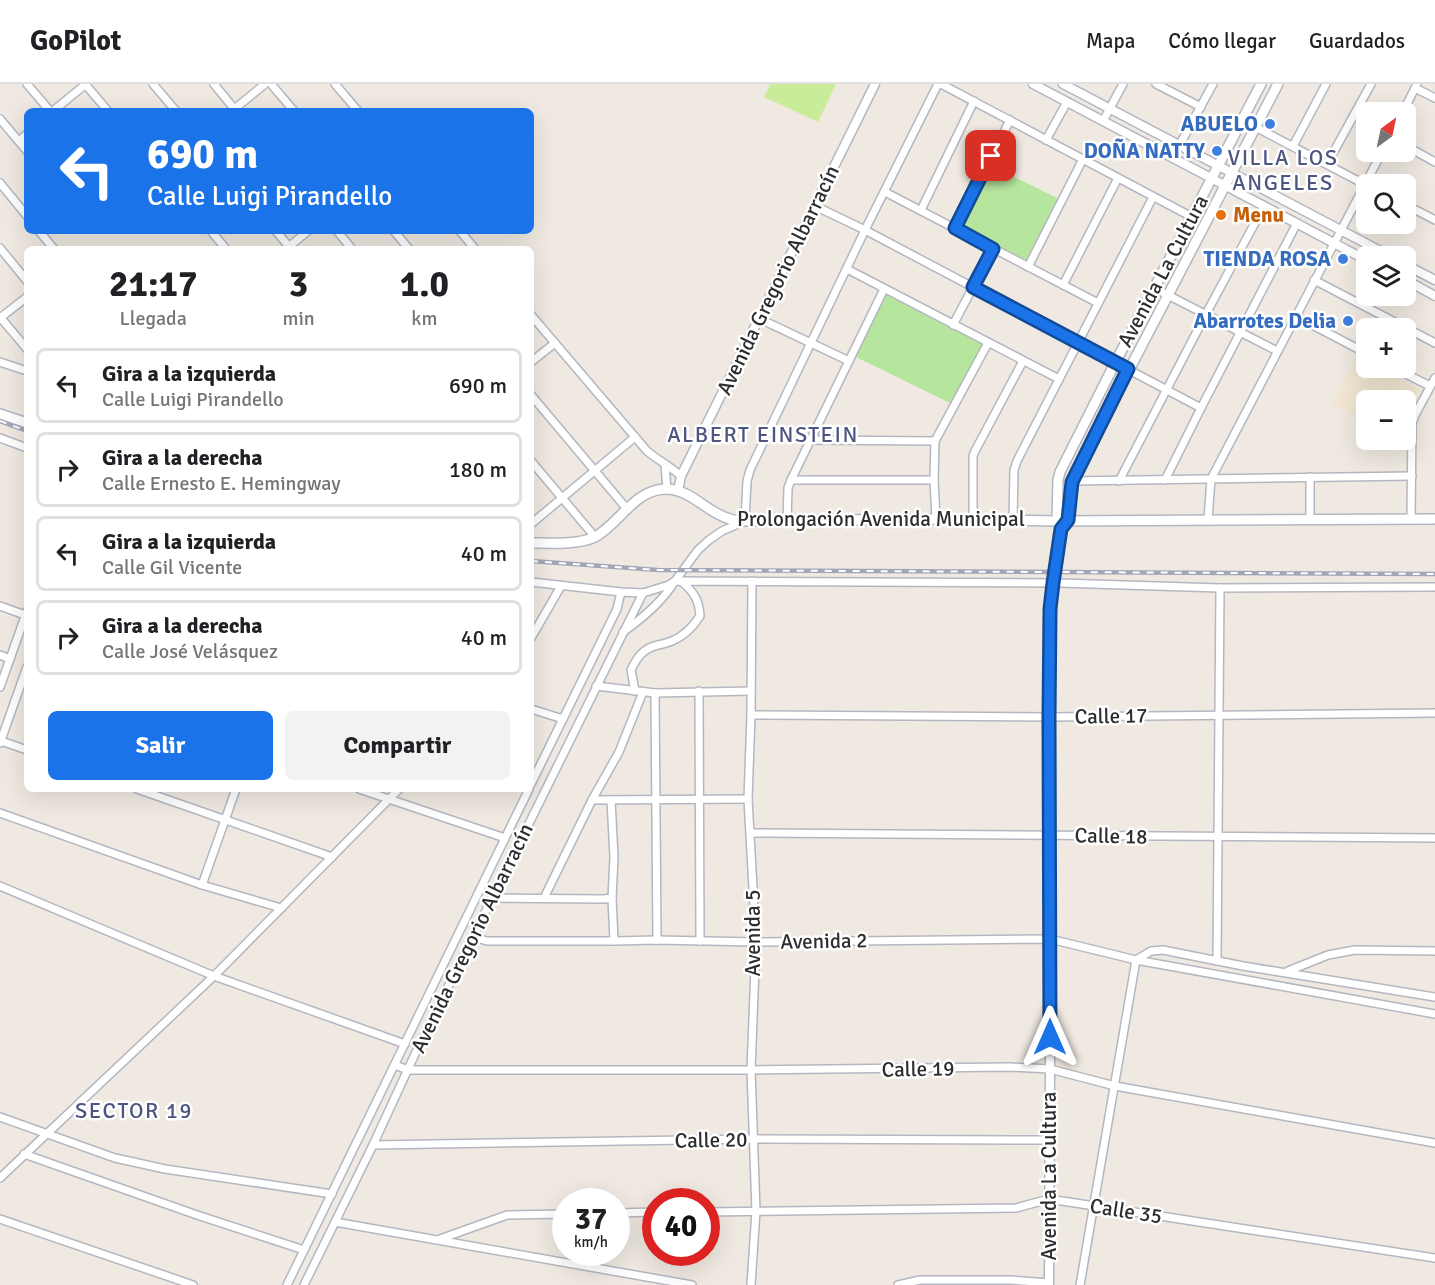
<!DOCTYPE html>
<html lang="es">
<head>
<meta charset="utf-8">
<style>
	body { margin:0; font-family:Signika,sans-serif; background:#f2f2f2; color:#202124; height:100vh; display:flex; flex-direction:column; font-size:22px; white-space:nowrap }
	* { box-sizing:border-box; margin:0 }
	p { font-size:20px; color:#757577 }
	.icon { flex:none; width:33px; height:33px; fill:none; stroke:currentColor; stroke-width:2; stroke-linecap:round; stroke-linejoin:round }
	.map { position:relative; flex:1; overflow:hidden }
	.details { position:absolute; left:24px; top:162px; width:510px; height:546px; display:flex; flex-direction:column; background:#fff; border-radius:9px; box-shadow:0 6px 24px #0002 }
	.details>* { flex:none }
	.hud { position:absolute; left:24px; top:24px; width:510px; height:126px; border-radius:9px; box-shadow:0 6px 24px #0002; background:#1a73e8; color:#fff; overflow:hidden }
	.needle { width:39px; rotate:33deg }
	.tools { position:absolute; left:1356px; top:18px; display:grid; gap:12px }
	.tools a { display:grid; place-items:center; width:60px; height:60px; border-radius:9px; background:#fff; box-shadow:0 6px 24px #0002; font-size:30px }
	.speed { position:absolute; left:552px; top:1104px; display:flex; gap:12px; font-size:30px; font-weight:700; text-align:center }
	.speed>* { display:grid; place-content:center; width:78px; height:78px; border-radius:50%; background:#fff; box-shadow:0 6px 24px #0002; line-height:1 }
	.speed small { font-size:15px; font-weight:400 }
	.speed .limit { border:9px solid #d22; background:#fff; color:#111 }
	.pin { position:absolute; display:grid; place-items:center; width:51px; height:51px; color:#fff; margin:-26px; border-radius:12px; box-shadow:0 3px 9px #0006 }
	.me { position:absolute; width:66px; margin:-33px; rotate:0deg; stroke-linejoin:round; filter:drop-shadow(0 0 4px #0008) }
	.turn { display:flex; align-items:center; gap:21px; height:126px; padding:0 24px; font-size:27px }
	.turn .icon { width:78px; height:78px; stroke-width:2.5 }
	.turn b { display:block; font-size:42px; line-height:51px }
	.eta { display:flex; justify-content:space-evenly; align-items:center; height:102px; text-align:center }
	.eta b { font-size:36px; font-weight:800; line-height:42px }
	.primary-button { display:flex; gap:12px; margin-top:auto; padding:12px 24px }
	.primary-button a { flex:1; height:69px; border-radius:9px; background:#1a73e8; color:#fff; font-size:24px; font-weight:800; line-height:69px; text-align:center }
	.primary-button a+a { background:#f2f2f2; color:#202124 }
	ul { padding:0; list-style:none }
	li { display:flex; align-items:center; gap:18px; height:75px; margin:0 12px 9px; padding:0 12px; border:3px solid #e0e0e0; border-radius:9px }
	li div { flex:1 }
	li b { display:block; font-size:22px }
	li em { font-style:normal }
	header { display:flex; align-items:center; gap:36px; box-sizing:border-box; height:84px; padding:0 30px; background:#fff; border-bottom:2px solid #e0e0e0 }
	header strong { font-size:28px }
	nav { display:flex; gap:33px; margin-inline-start:auto; font-size:21px }
	.map>svg:first-child { display:block }
	.education { fill:#f0e6d1 }
	.green { fill:#b6e59e }
	.pitch { fill:#c9ec9a }
	.lines { fill:none; stroke-linecap:round; stroke-linejoin:round }
	.minor-casing { stroke:#b4b7c1; stroke-width:10 }
	.tertiary-casing { stroke:#b4b7c1; stroke-width:11 }
	.secondary-casing { stroke:#b4b7c1; stroke-width:12 }
	.minor { stroke:#fff; stroke-width:7 }
	.tertiary { stroke:#fff; stroke-width:8 }
	.secondary { stroke:#fff; stroke-width:9 }
	.rail-casing { stroke:#a3a6b8; stroke-width:4.5 }
	.rail { stroke:#fff; stroke-width:2; stroke-dasharray:7; stroke-linecap:butt }
	.route-casing { stroke:#114b97; stroke-width:15 }
	.route { stroke:#1a73e8; stroke-width:10 }
	.shop-dot { fill:#3f7fe0; stroke:#fff; stroke-width:2 }
	.food-dot { fill:#e8710a; stroke:#fff; stroke-width:2 }
	.labels { text-anchor:middle; dominant-baseline:central; stroke-width:5; stroke-linejoin:round; paint-order:stroke }
	.shop-label { font-size:21px; font-weight:bold; fill:#366cbe; stroke:#fff; text-anchor:end }
	.food-label { font-size:21px; font-weight:bold; fill:#c56008; stroke:#fff; text-anchor:start }
	.street-label { font-size:21px; fill:#2e2e2e; stroke:#fff }
	.neighbourhood-label { font-size:22px; letter-spacing:1.5px; fill:#4d5680; stroke:#fff }
</style>
</head>
<body>
<header>
<strong>GoPilot</strong>
<nav><a>Mapa</a><a>Cómo llegar</a><a>Guardados</a></nav>
</header>
<div class="map">
<svg width="1435" height="1201" viewBox="0 0 1435 1201">
	<rect width="100%" height="100%" fill="#efe9e1"/>
	<path class="education" d="M1357,272L1366,277V284H1378L1419,305L1406,332V316H1366V339L1332,321Z"/>
	<g class="green">
		<path d="M990,81L1059,115L1027,179L959,142Z"/>
		<path d="M885,210L984,261L952,320L854,272Z"/>
	</g>
	<path class="pitch" d="M770,0H836L818,38L764,13Z"/>
	<g class="lines">
		<defs>
			<g id="minor">
				<path d="M27,0L50,27"/>
				<path d="M85,0L108,27"/>
				<path d="M153,0L176,27"/>
				<path d="M214,0L236,27"/>
				<path d="M271,0L294,27"/>
				<path d="M335,0L358,27"/>
				<path d="M941,0L1192,133"/>
				<path d="M1156,0L1201,23"/>
				<path d="M1415,4L1435,14"/>
				<path d="M53,27L86,0"/>
				<path d="M232,27L265,0"/>
				<path d="M1403,28L1417,0"/>
				<path d="M0,35L27,67"/>
				<path d="M1242,36L1366,101"/>
				<path d="M1103,37L1123,0"/>
				<path d="M1046,56L1067,18"/>
				<path d="M19,57L27,50"/>
				<path d="M1179,62L1213,0"/>
				<path d="M1293,62L1326,0"/>
				<path d="M1406,62L1435,78"/>
				<path d="M1327,80L1371,0"/>
				<path d="M0,99L27,132"/>
				<path d="M885,108L1098,219"/>
				<path d="M1406,121L1435,136"/>
				<path d="M815,122L865,146L1201,324"/>
				<path d="M921,126L974,17"/>
				<path d="M955,144L1010,36"/>
				<path d="M39,147L54,165"/>
				<path d="M211,147L226,165"/>
				<path d="M276,147L291,165"/>
				<path d="M337,147L352,165"/>
				<path d="M394,147L409,165"/>
				<path d="M460,147L475,165"/>
				<path d="M0,164L27,197"/>
				<path d="M286,165L308,147"/>
				<path d="M1028,183L1083,75"/>
				<path d="M847,185L1059,295"/>
				<path d="M1314,196L1435,259"/>
				<path d="M1063,201L1118,94"/>
				<path d="M1154,204L1277,267"/>
				<path d="M531,231L647,367C658,376 671,383 681,392"/>
				<path d="M1295,232L1366,269"/>
				<path d="M0,233L27,265"/>
				<path d="M0,234L27,213"/>
				<path d="M760,235L849,277"/>
				<path d="M953,241L993,165"/>
				<path d="M0,278L27,287"/>
				<path d="M531,278L555,259"/>
				<path d="M1394,284L1430,302"/>
				<path d="M531,311L627,425"/>
				<path d="M0,354L27,364"/>
				<path d="M809,356L935,357"/>
				<path d="M531,377L595,453"/>
				<path d="M665,381L667,405"/>
				<path d="M1310,393V435"/>
				<path d="M791,396H934"/>
				<path d="M1165,396L1201,324L1297,139"/>
				<path d="M1072,397L1412,392"/>
				<path d="M1119,397L1206,230L1264,122"/>
				<path d="M936,435L934,396L935,357L988,259"/>
				<path d="M973,435V372L975,367L1023,277"/>
				<path d="M1208,435L1211,395L1382,68"/>
				<path d="M1411,435L1412,340L1415,331L1435,294"/>
				<path d="M1013,436L1014,386L1017,377L1153,113"/>
				<path d="M787,437L788,404L791,396L884,205"/>
				<path d="M531,440L635,353"/>
				<path d="M531,498L621,508L643,509L669,501L675,497L698,466L709,456L722,447L745,437L747,397L750,386L865,146L938,0"/>
				<path d="M0,522L25,531"/>
				<path d="M623,548C643,534 662,518 675,497L1060,499L1220,504L1435,503"/>
				<path d="M531,554L561,502"/>
				<path d="M0,571L10,575"/>
				<path d="M596,602L655,609L751,607"/>
				<path d="M0,603L27,527"/>
				<path d="M635,607L631,586C637,573 644,564 658,561C663,560 667,559 672,557C684,552 693,543 700,532C699,516 694,508 682,498"/>
				<path d="M699,607L700,857"/>
				<path d="M655,609L657,856"/>
				<path d="M531,625L563,635"/>
				<path d="M751,631L1049,633L1435,629"/>
				<path d="M1,657L27,666"/>
				<path d="M0,659L27,583"/>
				<path d="M531,700L617,525L621,508"/>
				<path d="M137,705L332,773"/>
				<path d="M359,705L505,754"/>
				<path d="M592,716L748,715"/>
				<path d="M611,716L614,773L612,814L614,857"/>
				<path d="M0,729L202,801L281,824"/>
				<path d="M751,749L1435,754"/>
				<path d="M202,801L236,705"/>
				<path d="M0,802L214,892L405,960"/>
				<path d="M492,814L604,815L612,814"/>
				<path d="M544,814L592,716L619,668L643,608"/>
				<path d="M473,853L487,857H614L657,856L756,858L1050,855L1136,876L1435,930"/>
				<path d="M1136,876L1151,867L1163,866L1243,882L1435,913"/>
				<path d="M1217,877L1220,504"/>
				<path d="M1288,887L1328,871L1355,866L1435,867"/>
				<path d="M395,981L408,986H751L1009,983L1050,985L1115,1002L1435,1059"/>
				<path d="M0,1033L115,1074L165,1085L332,1110"/>
				<path d="M373,1061L754,1055L1049,1056"/>
				<path d="M24,1070L197,1131L304,1166"/>
				<path d="M0,1094L214,892L399,705"/>
				<path d="M706,1128L1016,1124L1049,1115L1435,1174"/>
				<path d="M616,1129L656,1128"/>
				<path d="M0,1135L193,1201"/>
				<path d="M335,1138L692,1201"/>
				<path d="M440,1155L507,1131L566,1130"/>
				<path d="M287,1201L529,705"/>
				<path d="M304,1201L373,1061L415,970L643,509"/>
				<path d="M751,1201L756,1127L751,986L756,858L748,715L751,631L752,497"/>
				<path d="M898,1201L920,1196H1011L1049,1199"/>
				<path d="M1080,1201L1136,876"/>
			</g>
			<g id="tertiary">
				<path d="M1033,0L1366,176"/>
				<path d="M1063,0L1390,172"/>
				<path d="M1406,181L1435,196"/>
				<path d="M1406,196L1435,212"/>
				<path d="M678,407L681,392L875,0"/>
				<path d="M1049,1201L1050,985L1049,633L1050,525L1053,499L1061,445L1068,436"/>
			</g>
			<g id="secondary">
				<path d="M0,330L27,339"/>
				<path d="M1068,436L1072,397L1078,384L1278,0"/>
				<path d="M1057,437L1058,396L1060,388L1115,279L1261,0"/>
				<path d="M531,459C548,459 579,461 595,453C619,440 634,406 665,405C691,405 705,427 727,434C732,436 739,437 745,437L936,435L1057,437L1435,435"/>
			</g>
		</defs>
		<use href="#minor" class="minor-casing"/>
		<use href="#tertiary" class="tertiary-casing"/>
		<use href="#secondary" class="secondary-casing"/>
		<use href="#minor" class="minor"/>
		<use href="#tertiary" class="tertiary"/>
		<use href="#secondary" class="secondary"/>
		<defs>
			<g id="rail">
				<path d="M0,337L27,347"/>
				<path d="M531,477L658,486L1435,490"/>
			</g>
		</defs>
		<use href="#rail" class="rail-casing"/>
		<use href="#rail" class="rail"/>
	</g>
	<g class="lines">
		<defs>
			<path id="route" d="M991,72L955,144L993,165L973,203L1128,285L1072,398L1068,436L1061,445L1053,499L1050,525L1049,633L1050,953"/>
		</defs>
		<use href="#route" class="route-casing"/>
		<use href="#route" class="route"/>
	</g>
	<g class="shop-dot">
		<circle cx="1270" cy="40" r="6"/>
		<circle cx="1217" cy="67" r="6"/>
		<circle cx="1343" cy="175" r="6"/>
		<circle cx="1348" cy="237" r="6"/>
	</g>
	<circle class="food-dot" cx="1221" cy="131" r="6"/>
	<g class="labels">
		<g class="shop-label">
			<text x="1258" y="40">ABUELO</text>
			<text x="1205" y="67">DOÑA NATTY</text>
			<text x="1331" y="175">TIENDA ROSA</text>
			<text x="1336" y="237">Abarrotes Delia</text>
		</g>
		<g class="food-label">
			<text x="1233" y="131">Menu</text>
		</g>
		<g class="street-label">
			<text transform="translate(1163 187) rotate(-62)">Avenida La Cultura</text>
			<text transform="translate(778 196) rotate(-64)">Avenida Gregorio Albarracín</text>
			<text x="881" y="435">Prolongación Avenida Municipal</text>
			<text transform="translate(1111 632) rotate(-1)">Calle 17</text>
			<text transform="translate(1111 752) rotate(1)">Calle 18</text>
			<text transform="translate(753 849) rotate(-90)">Avenida 5</text>
			<text transform="translate(472 854) rotate(-64)">Avenida Gregorio Albarracín</text>
			<text transform="translate(824 857) rotate(-1)">Avenida 2</text>
			<text transform="translate(918 985) rotate(-1)">Calle 19</text>
			<text transform="translate(711 1056) rotate(-1)">Calle 20</text>
			<text transform="translate(1049 1092) rotate(-90)">Avenida La Cultura</text>
			<text transform="translate(1126 1127) rotate(9)">Calle 35</text>
		</g>
		<g class="neighbourhood-label">
			<text x="1283" y="73">VILLA LOS<tspan x="1283" dy="25">ANGELES</tspan></text>
			<text x="763" y="350">ALBERT EINSTEIN</text>
			<text x="134" y="1026">SECTOR 19</text>
		</g>
	</g>
</svg>
<div class="tools">
<a><svg class="needle" viewBox="-14 -14 28 28"><path d="M0-13l5 13h-10z" fill="#e53935"/><path d="M0 13l5-13h-10z" fill="#757577"/></svg></a>
<a><svg class="icon" aria-label="search" viewBox="0 0 24 24"><circle cx="10" cy="10" r="6"/><path d="M15 15l6 6"/></svg></a>
<a><svg class="icon" aria-label="layers" viewBox="0 0 24 24"><path d="M12 4l9 5-9 5-9-5zM3 14l9 5 9-5"/></svg></a>
<a>+</a>
<a>−</a>
</div>
<div class="speed"><div>37<small>km/h</small></div><div class="limit">40</div></div>
<div class="pin" style="left:991px;top:72px;background:#d93025"><svg class="icon" aria-label="arrive" viewBox="0 0 24 24"><path d="M6 21V4h12l-3 4 3 4H6"/></svg></div>
<svg class="me" style="left:1050px;top:953px" viewBox="-20 -20 40 40"><path d="M0-17L14 15 0 8-14 15z" fill="#1a73e8" stroke="#fff" stroke-width="4"/></svg>
<div class="hud">
<div class="turn"><svg class="icon" aria-label="left" viewBox="0 0 24 24"><path d="M17 20v-9H6M10 6l-5 5 5 5"/></svg><div><b>690 m</b>Calle Luigi Pirandello</div></div>
</div>
<section class="details">
<div class="eta">
<div><b>21:17</b><p>Llegada</p></div>
<div><b>3</b><p>min</p></div>
<div><b>1.0</b><p>km</p></div>
</div>
<ul>
<li><svg class="icon" aria-label="left" viewBox="0 0 24 24"><path d="M17 20v-9H6M10 6l-5 5 5 5"/></svg><div><b>Gira a la izquierda</b><p>Calle Luigi Pirandello</p></div><em>690 m</em></li>
<li><svg class="icon" aria-label="right" viewBox="0 0 24 24"><path d="M7 20v-9h11M14 6l5 5-5 5"/></svg><div><b>Gira a la derecha</b><p>Calle Ernesto E. Hemingway</p></div><em>180 m</em></li>
<li><svg class="icon" aria-label="left" viewBox="0 0 24 24"><path d="M17 20v-9H6M10 6l-5 5 5 5"/></svg><div><b>Gira a la izquierda</b><p>Calle Gil Vicente</p></div><em>40 m</em></li>
<li><svg class="icon" aria-label="right" viewBox="0 0 24 24"><path d="M7 20v-9h11M14 6l5 5-5 5"/></svg><div><b>Gira a la derecha</b><p>Calle José Velásquez</p></div><em>40 m</em></li>
</ul>
<div class="primary-button"><a>Salir</a><a>Compartir</a></div>
</section>
</div>
</body>
</html>
